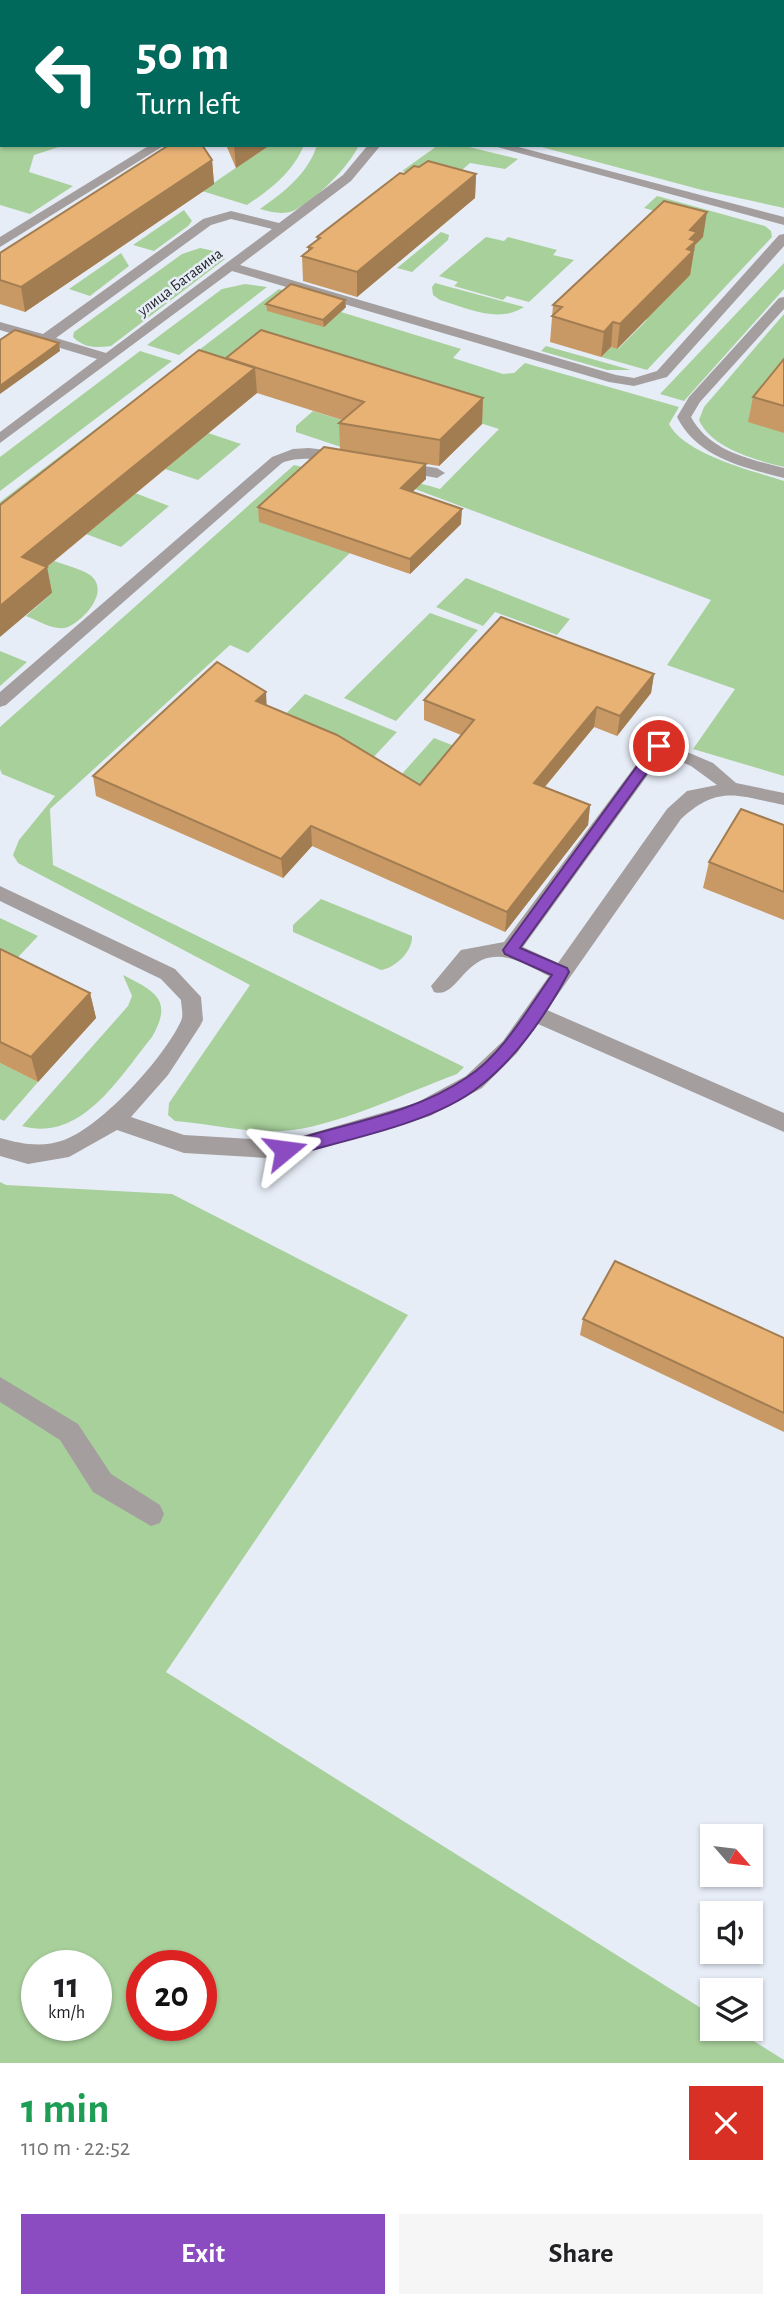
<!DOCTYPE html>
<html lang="en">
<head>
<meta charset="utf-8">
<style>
	body { margin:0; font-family:"Alegreya Sans",sans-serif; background:#f6f6f6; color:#202124; height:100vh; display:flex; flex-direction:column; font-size:26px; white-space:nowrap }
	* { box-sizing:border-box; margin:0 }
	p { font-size:23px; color:#757577 }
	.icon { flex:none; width:38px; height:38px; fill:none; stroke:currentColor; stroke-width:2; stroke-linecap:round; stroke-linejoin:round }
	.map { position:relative; height:2063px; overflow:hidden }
	.panel { display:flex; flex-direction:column; background:#fff; flex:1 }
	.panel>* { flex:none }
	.guide { position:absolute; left:0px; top:0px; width:784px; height:147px; box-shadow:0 2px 5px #0004; background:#00695c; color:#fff; overflow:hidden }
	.needle { width:46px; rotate:118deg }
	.controls { position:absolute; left:700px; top:1824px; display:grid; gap:14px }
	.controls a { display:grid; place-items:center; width:63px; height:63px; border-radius:0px; background:#fff; box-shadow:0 2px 5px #0004; font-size:35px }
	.speed { position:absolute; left:21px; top:1950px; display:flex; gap:14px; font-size:35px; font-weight:700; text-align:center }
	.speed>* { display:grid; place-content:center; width:91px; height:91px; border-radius:50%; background:#fff; box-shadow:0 2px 5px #0004; line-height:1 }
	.speed small { font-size:18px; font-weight:400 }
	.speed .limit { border:10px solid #d22; background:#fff; color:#111 }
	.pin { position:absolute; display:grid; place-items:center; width:60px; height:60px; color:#fff; margin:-30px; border:4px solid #fff; border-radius:50%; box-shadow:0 2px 7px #0007 }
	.me { position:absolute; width:77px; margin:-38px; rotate:74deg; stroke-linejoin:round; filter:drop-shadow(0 0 5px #0008) }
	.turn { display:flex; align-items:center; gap:24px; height:147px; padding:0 21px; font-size:32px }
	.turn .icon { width:91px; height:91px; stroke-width:2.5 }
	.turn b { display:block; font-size:49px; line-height:60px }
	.round { display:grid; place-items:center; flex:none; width:74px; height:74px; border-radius:0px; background:#f6f6f6 }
	.summary { display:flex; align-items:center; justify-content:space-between; height:119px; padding:0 21px }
	h1 { font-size:42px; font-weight:600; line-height:52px; color:#1e9e55 }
	.action { display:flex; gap:14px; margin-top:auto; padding:14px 21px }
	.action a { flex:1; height:80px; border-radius:0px; background:#8b4bc1; color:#fff; font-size:28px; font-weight:600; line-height:80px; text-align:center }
	.action a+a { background:#f6f6f6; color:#202124 }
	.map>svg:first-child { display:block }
	.green { fill:#a8d09b; fill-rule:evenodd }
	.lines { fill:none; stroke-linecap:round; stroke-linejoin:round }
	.minor { fill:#a49e9e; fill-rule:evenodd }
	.wall { fill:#c89965 }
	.shaded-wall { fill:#a27d52 }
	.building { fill:#e8b275; stroke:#a27d52; stroke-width:2 }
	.route { fill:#8b4bc1; stroke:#5a317d; stroke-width:2 }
	.labels { text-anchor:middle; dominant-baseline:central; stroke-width:5; stroke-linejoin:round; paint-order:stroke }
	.far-street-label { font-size:16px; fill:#1f2125; stroke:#e7edf7 }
</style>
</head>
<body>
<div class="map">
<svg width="784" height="2063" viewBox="0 0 784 2063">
	<rect width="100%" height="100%" fill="#e7edf7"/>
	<g class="green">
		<path d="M332,0H784V208L702,190L534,145H782V2Z"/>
		<path d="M0,34L2,145H65L34,155L29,172L73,186L30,214L0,205Z"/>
		<path d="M269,145H304C293,172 271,189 247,205L202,191Z"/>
		<path d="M317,145H359C348,168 316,200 293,211C282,215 271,212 260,209C284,192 308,174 317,145Z"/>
		<path d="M437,146H465L518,159L505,169L470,163L462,170L451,167L435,179L402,171Z"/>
		<path d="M657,196L765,226L771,231L772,237L647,370L601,357L611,347L618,349L646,321L681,218L644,208Z"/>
		<path d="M184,210L192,221L188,226L154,251L133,245Z"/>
		<path d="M441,232L449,235L448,240L412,272L397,268Z"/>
		<path d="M486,237L504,241L508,237L557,250L553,255L574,260L529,302L507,296L503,300L454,286L458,282L439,276Z"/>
		<path d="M200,248L219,252L225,259L111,346C96,348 84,348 73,337L74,332L182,254Z"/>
		<path d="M121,253L129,266L90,296L69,289Z"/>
		<path d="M784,263V289L684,401L660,394Z"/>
		<path d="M435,283L524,307C498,324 467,308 440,300L433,295L432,287Z"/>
		<path d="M245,284L267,287L179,355L147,345L222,289Z"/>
		<path d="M279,289L345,309L341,312L461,349L453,358L503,374L514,373L525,363L679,407L669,424C684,454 753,471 784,481V776L693,749L735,689L667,665L711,600L415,489L248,653L230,645L50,809L53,865L464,1067L457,1074C408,1092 333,1128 283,1131C246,1133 211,1124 175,1121L168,1115L169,1103L250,985L18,863L13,855L19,840L55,796L2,774L0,769V727L294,465C343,478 392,473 440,489L499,429L274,358L0,536V502Z"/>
		<path d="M784,314V467C756,460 712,449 699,420L704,407Z"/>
		<path d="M546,346L631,370H607L541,351Z"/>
		<path d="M140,351L172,361L0,491V457Z"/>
		<path d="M313,411L373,430L341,447L296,432V426Z"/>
		<path d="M208,433L241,444L198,480L165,469Z"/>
		<path d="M135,493L169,506L121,547L86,534Z"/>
		<path d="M54,561C65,565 81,569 90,575C111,591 84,620 68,627C55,632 37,620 26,616L52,593L28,583Z"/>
		<path d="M466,578L570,619L557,635L495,612L483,626L436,607Z"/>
		<path d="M430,613L478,630L396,721L344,698Z"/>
		<path d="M0,651L27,662L0,686Z"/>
		<path d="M305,694L397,732L369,762L277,723Z"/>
		<path d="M434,738L457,747L417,794L393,784Z"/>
		<path d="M321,899L412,936C413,951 395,968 381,970L293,932V925Z"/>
		<path d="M0,918L38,936L3,973L0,971Z"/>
		<path d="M123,975C154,991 174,999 152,1037C120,1076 82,1143 22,1126L128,1006L132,996Z"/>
		<path d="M0,1063L38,1082L4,1121L0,1119Z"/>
		<path d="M0,1182L6,1185L172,1194L408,1315L166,1672L712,2015V2028H733L784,2060V2063H0ZM37,1965H96V2025H37ZM142,1965H201V2025H142Z"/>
	</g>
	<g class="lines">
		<g class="minor">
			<path d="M0,0H10L11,2L2,4Z"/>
			<path d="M123,0H133L134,2H124Z"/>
			<path d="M305,0H315L316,2H306Z"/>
			<path d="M150,145H165L0,247V237Z"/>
			<path d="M368,145H381L351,181L240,265L616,375L634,378L657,371L779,235L784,234V246L667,377L634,386L609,382L232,271L0,443V432L97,359L0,330V322L43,334L203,219L231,211L279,223L343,175ZM231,219L272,229L106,353L56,338L211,225Z"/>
			<path d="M490,145H511L784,217V225Z"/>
			<path d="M784,297V309L700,402L691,417C709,451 749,459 784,468V478C742,467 698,458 677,417L689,397L779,298Z"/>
			<path d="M309,448L343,452L351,457C342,465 304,453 282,463L6,705L0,707V692L272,457L293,449Z"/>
			<path d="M399,462L437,468L445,473L437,478L394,470L391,467L394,464Z"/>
			<path d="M659,740L713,763L736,783L784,793V805C738,796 719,784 681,819L547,1010L784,1113V1132L538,1024L517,1053L482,1088L430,1116L285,1159L184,1153L117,1130L69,1157L28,1164L0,1156V1138C22,1144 42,1148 64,1140C102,1126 164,1058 181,1021C184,1015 181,1006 181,1000L161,979L0,901V886L175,969L201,997L203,1020L200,1026L168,1075L131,1117L184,1135L285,1141L416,1103L466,1076L503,1041L549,976C536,970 522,961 508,958C464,948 459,1000 434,992L431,986L461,950L504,942L653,742ZM663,754L691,766L717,785L687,791L667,809L558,963L523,947Z"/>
			<path d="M0,1377L78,1424L111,1474L160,1505L164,1514L160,1523L151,1526L93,1492L60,1440L0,1402Z"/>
		</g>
	</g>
	<g class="wall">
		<path d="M65,0H90L86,2H71Z"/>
		<path d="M226,145H270L236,168Z"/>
		<path d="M212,160L214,184L25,312L0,304V253Z"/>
		<path d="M404,174H476L475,198L357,297L303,281L302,256L308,251V247L317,240V237Z"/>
		<path d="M703,237L695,245L690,275L617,349L611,347L601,357L550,342L553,305Z"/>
		<path d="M266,304L346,307L324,327L267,311Z"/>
		<path d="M227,359L483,398L482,424L439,466L426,464V479L412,492L461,524L410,574L259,522L258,507L340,449L339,423L342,420L257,393L47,567L52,593L0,505Z"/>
		<path d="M784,359V433L748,422L753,397Z"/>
		<path d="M654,674L651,693L617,736L594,727L545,787L590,805L588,825L505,932L312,846L283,878L96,796L93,776L267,706L420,785L461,735L424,720V700Z"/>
		<path d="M784,825V920L703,888L709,862Z"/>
		<path d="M0,949L90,993L96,1018L38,1082L0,1063Z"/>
		<path d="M583,1319L784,1338V1432L580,1335Z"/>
	</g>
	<g class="shaded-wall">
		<path d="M235,145H270L236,168L234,146Z"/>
		<path d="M212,160L214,184L25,312L21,287Z"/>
		<path d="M476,174L475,198L357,297V272Z"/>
		<path d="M707,212L703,237L695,245L690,275L617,349L620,324L690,230Z"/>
		<path d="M345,300L346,307L324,327L323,320Z"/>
		<path d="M613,322L611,347L601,357L604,332Z"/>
		<path d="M59,343L60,351L0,394V386Z"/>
		<path d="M255,368L257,393L27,583L22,557Z"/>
		<path d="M483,398L482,424L439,466L440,440Z"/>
		<path d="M426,464V479L401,503V488Z"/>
		<path d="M462,509L461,524L410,574V559Z"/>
		<path d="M47,567L52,593L0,637V606Z"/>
		<path d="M654,674L651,693L617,736L620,716Z"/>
		<path d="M266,692L267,712L256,701Z"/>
		<path d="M597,707L594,727L532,802L534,783Z"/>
		<path d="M590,805L588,825L505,932L507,912Z"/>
		<path d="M311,826L312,846L283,878L281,859Z"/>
		<path d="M90,993L96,1018L38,1082L31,1057Z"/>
	</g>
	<g class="building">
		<path d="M170,0H222L223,2H171Z"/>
		<path d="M169,145H202L212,160L21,287L0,280V253Z"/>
		<path d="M428,161L476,174L357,272L302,256L312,248L308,247L320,238L317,237L400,173L404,174L414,166L419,167Z"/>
		<path d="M664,201L707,212L690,230L697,232L690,239L696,241L687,249L693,251L620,324L613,322L604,332L552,316L562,307L553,305Z"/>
		<path d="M291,284L345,300L323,320L266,304Z"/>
		<path d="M15,330L59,343L0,386V340Z"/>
		<path d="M261,330L483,398L440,440L339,423L364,402L226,358Z"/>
		<path d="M199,350L255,368L22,557L47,567L0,606V505Z"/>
		<path d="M784,359V406L753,397Z"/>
		<path d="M324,447L426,464L401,488L462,509L410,559L258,507Z"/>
		<path d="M501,617L654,674L620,716L597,707L534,783L590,805L507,912L311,826L281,859L93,776L217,662L266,692L256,701L337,735L420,785L474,720L424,700Z"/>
		<path d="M741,809L784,825V892L709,862Z"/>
		<path d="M0,949L90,993L31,1057L0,1042Z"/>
		<path d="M615,1261L784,1338V1413L583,1319Z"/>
	</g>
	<path class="route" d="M659,742L666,746L664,749L520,948L567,968L569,972C547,1013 517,1057 480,1086C433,1124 344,1140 285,1157L279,1154L276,1150L279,1145C341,1123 410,1116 466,1078C503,1054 527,1010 552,975L505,954L503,950L654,743Z"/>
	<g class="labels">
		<g class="far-street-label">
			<text transform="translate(180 282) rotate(-37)">улица Батавина</text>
		</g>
	</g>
</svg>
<div class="controls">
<a><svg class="needle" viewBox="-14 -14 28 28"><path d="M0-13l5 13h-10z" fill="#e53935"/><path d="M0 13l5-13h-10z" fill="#757577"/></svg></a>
<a><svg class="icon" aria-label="sound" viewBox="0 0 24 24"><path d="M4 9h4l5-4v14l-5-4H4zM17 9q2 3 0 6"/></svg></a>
<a><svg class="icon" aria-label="layers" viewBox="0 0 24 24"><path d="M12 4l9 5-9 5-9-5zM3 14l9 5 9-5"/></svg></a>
</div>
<div class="speed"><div>11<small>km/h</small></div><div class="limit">20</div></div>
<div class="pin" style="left:659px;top:746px;background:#d93025"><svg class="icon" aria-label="arrive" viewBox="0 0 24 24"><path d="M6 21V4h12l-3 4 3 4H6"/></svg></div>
<svg class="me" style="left:285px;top:1150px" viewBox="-20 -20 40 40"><path d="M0-17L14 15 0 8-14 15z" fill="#8b4bc1" stroke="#fff" stroke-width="4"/></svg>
<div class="guide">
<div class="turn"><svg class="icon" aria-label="left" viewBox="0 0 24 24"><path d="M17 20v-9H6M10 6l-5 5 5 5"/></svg><div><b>50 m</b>Turn left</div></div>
</div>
</div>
<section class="panel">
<div class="summary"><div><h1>1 min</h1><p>110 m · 22:52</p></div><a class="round" style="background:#d93025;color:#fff"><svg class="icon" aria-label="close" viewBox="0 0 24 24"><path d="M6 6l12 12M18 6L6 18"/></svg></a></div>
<div class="action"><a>Exit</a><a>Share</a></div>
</section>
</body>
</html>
